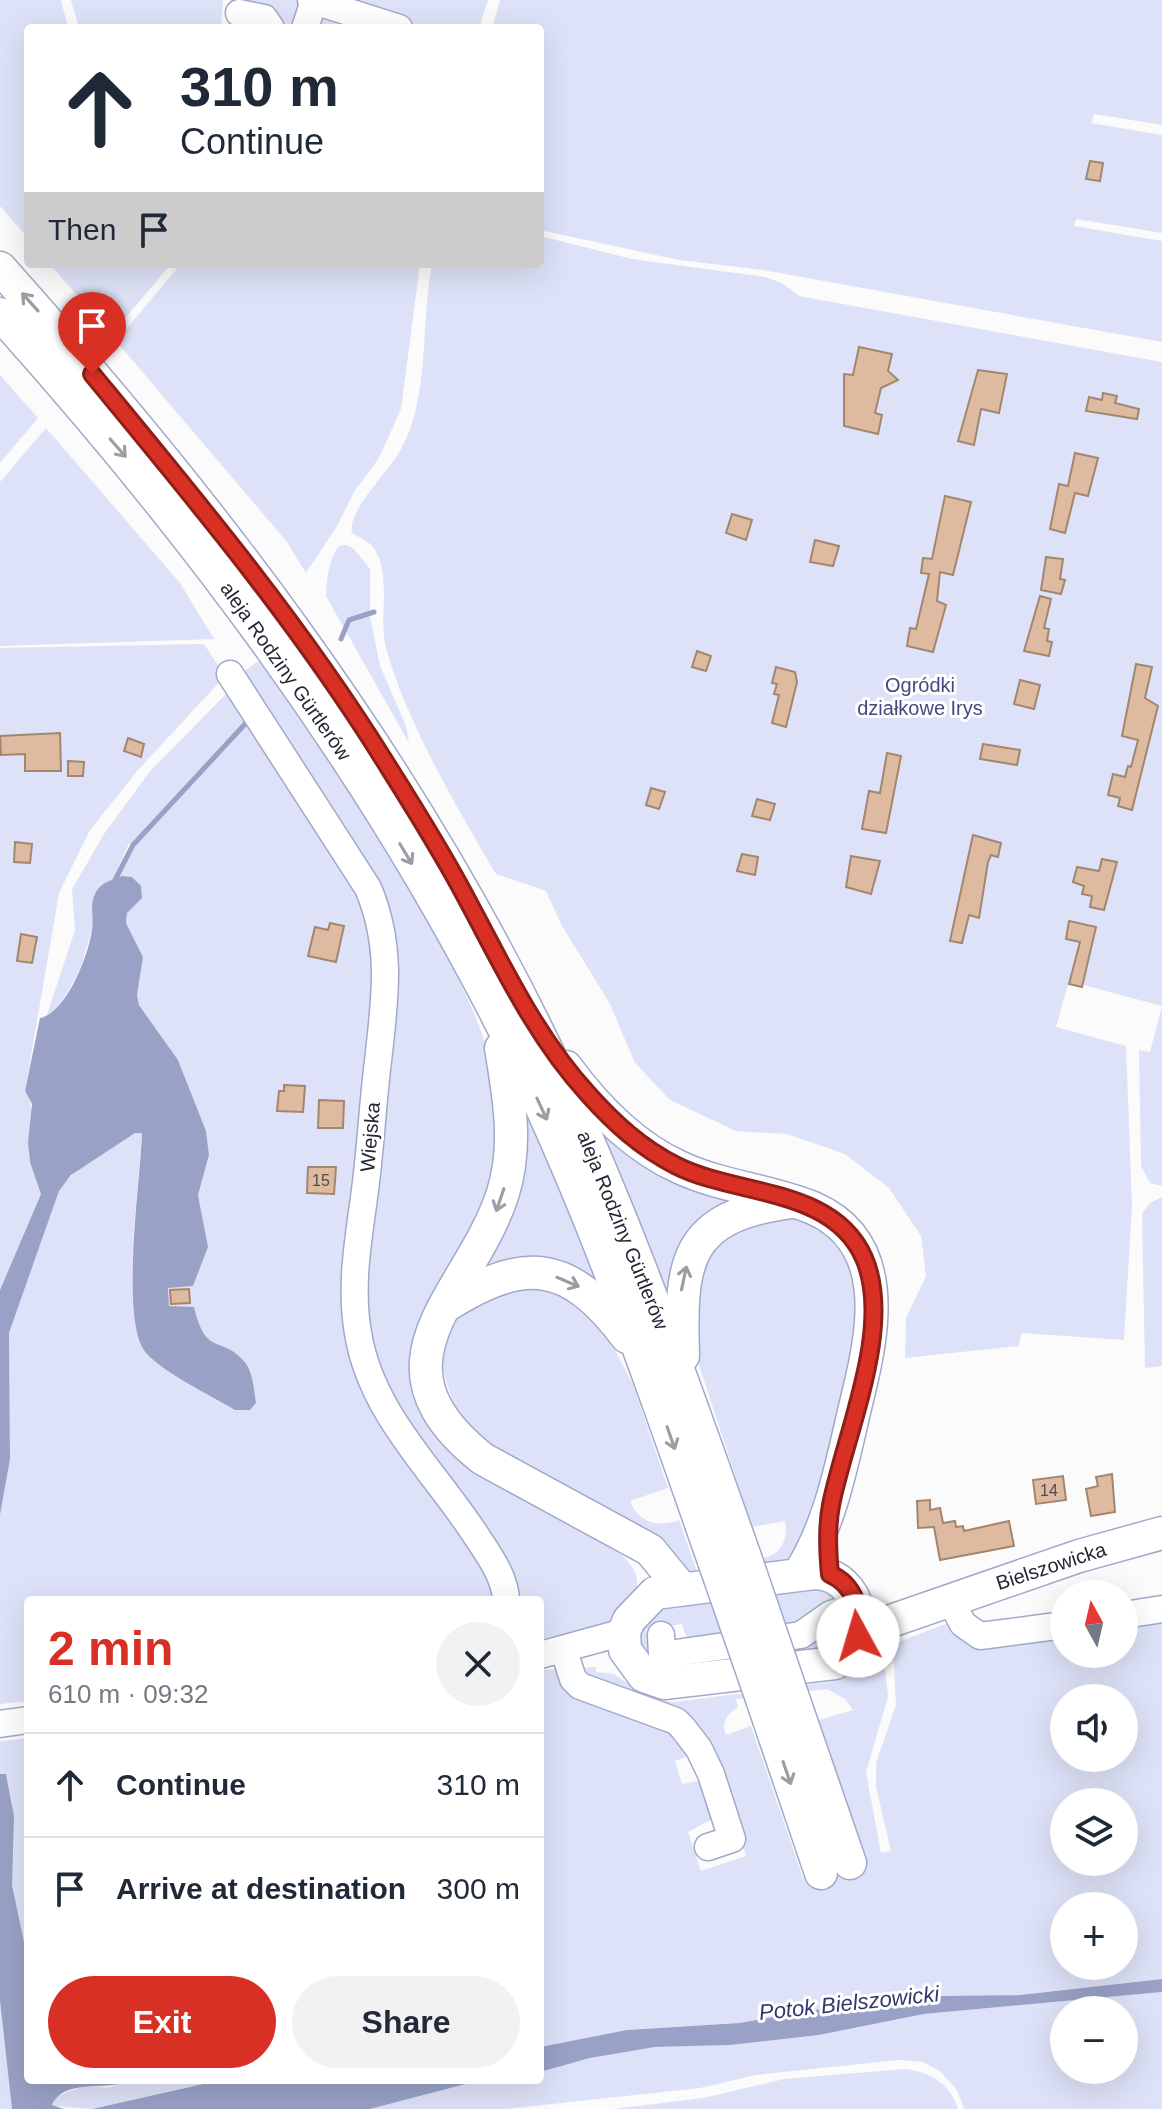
<!DOCTYPE html>
<html lang="en">
<head>
<meta charset="utf-8">
<style>
	body { margin:0; font-family:Arial,sans-serif; background:#f2f2f3; color:#1f2937; height:100vh; display:flex; flex-direction:column; font-size:30px; white-space:nowrap }
	* { box-sizing:border-box; margin:0 }
	p { font-size:26px; color:#747a83 }
	.icon { flex:none; width:44px; height:44px; fill:none; stroke:currentColor; stroke-width:2; stroke-linecap:round; stroke-linejoin:round }
	.map { position:relative; flex:1; overflow:hidden }
	.sheet { position:absolute; left:24px; top:1596px; width:520px; height:488px; display:flex; flex-direction:column; background:#fff; border-radius:8px; box-shadow:0 8px 32px #0002 }
	.sheet>* { flex:none }
	.top-card { position:absolute; left:24px; top:24px; width:520px; height:244px; border-radius:8px; box-shadow:0 8px 32px #0002; background:#fff; color:#1f2937; overflow:hidden }
	.needle { width:52px; rotate:352deg }
	.tools { position:absolute; left:1050px; top:1580px; display:grid; gap:16px }
	.tools a { display:grid; place-items:center; width:88px; height:88px; border-radius:50%; background:#fff; box-shadow:0 8px 32px #0002; font-size:40px }
	.pin { position:absolute; display:grid; place-items:center; width:68px; height:68px; color:#fff; margin:-82px -34px; border-radius:50% 50% 50% 0; rotate:-45deg; box-shadow:0 0 8px #0007 }
	.pin .icon { rotate:45deg }
	.me { position:absolute; width:88px; margin:-44px; rotate:354deg; stroke-linejoin:round; filter:drop-shadow(0 0 6px #0008) }
	.turn { display:flex; align-items:center; gap:28px; height:168px; padding:0 24px; font-size:36px }
	.turn .icon { width:104px; height:104px; stroke-width:2.5 }
	.turn b { display:block; font-size:56px; line-height:68px }
	.then { display:flex; align-items:center; height:76px; padding:0 24px; background:#0003; gap:16px; font-size:30px }
	.round { display:grid; place-items:center; flex:none; width:84px; height:84px; border-radius:42px; background:#f2f2f3 }
	.overview { display:flex; align-items:center; justify-content:space-between; height:136px; padding:0 24px }
	h1 { font-size:48px; font-weight:800; line-height:60px; color:#d93025 }
	.button { display:flex; gap:16px; margin-top:auto; padding:16px 24px }
	.button a { flex:1; height:92px; border-radius:48px; background:#d93025; color:#fff; font-size:32px; font-weight:800; line-height:92px; text-align:center }
	.button a+a { background:#f2f2f3; color:#1f2937 }
	ul { padding:0; list-style:none }
	li { display:flex; align-items:center; gap:24px; height:104px; padding:0 24px; border-top:2px solid #e0e1e3 }
	li div { flex:1 }
	li b { display:block; font-size:30px }
	li em { font-style:normal }
	.map>svg:first-child { display:block }
	.green { fill:#dde2f8; fill-rule:evenodd }
	.water { fill:#99a1c6 }
	.lines { fill:none; stroke-linecap:round; stroke-linejoin:round }
	.stream { stroke:#99a1c6; stroke-width:5 }
	.building { fill:#debba0; stroke:#a3866f; stroke-width:2 }
	.minor-casing { stroke:#a1a9ca; stroke-width:29 }
	.major-casing { stroke:#a1a9ca; stroke-width:35 }
	.minor { stroke:#fff; stroke-width:26 }
	.major { stroke:#fff; stroke-width:32 }
	.major-bridge-casing { stroke:#a1a9ca; stroke-width:35; stroke-linecap:butt }
	.major-bridge { stroke:#fff; stroke-width:32 }
	.oneway { stroke:#9c9ea4 }
	.route-casing { stroke:#8d1f18; stroke-width:20 }
	.route { stroke:#d93025; stroke-width:14 }
	.labels { text-anchor:middle; dominant-baseline:central; stroke-width:6; stroke-linejoin:round; paint-order:stroke }
	.number-label { font-size:16px; fill:#524c4f }
	.street-label { font-size:20px; fill:#242734; stroke:#fff }
	.park-label { font-size:20px; fill:#424b7e; stroke:#fff }
	.water-label { font-size:22px; font-style:italic; fill:#32396a; stroke:#fff }
</style>
</head>
<body>
<div class="map">
<svg width="1162" height="2109" viewBox="0 0 1162 2109">
	<rect width="100%" height="100%" fill="#fbfbfb"/>
	<g class="green">
		<path d="M0,0H61L68,28H28V238L0,206Z"/>
		<path d="M71,0H223L221,28H79Z"/>
		<path d="M230,0H488L479,28H228Z"/>
		<path d="M500,0H1162V125L1094,114L1091,123L1162,135V233L1076,219L1074,226L1162,241V342L763,270L679,260L540,230V28H492Z"/>
		<path d="M540,236L632,259L765,277L782,283L799,296L1162,362V1186L1150,1183L1141,1166L1139,1050L1150,1052L1162,1006L1069,981L1056,1027L1126,1046L1132,1206L1124,1340L1021,1333L1019,1346L905,1358L906,1318L926,1276L921,1236L889,1188L845,1154L787,1134L736,1131L670,1100L635,1063L609,1002L562,926L546,891L496,874C457,808 407,723 386,648C378,618 393,571 372,546C367,540 358,537 352,533C347,511 389,471 400,451C431,396 420,324 432,264H540Z"/>
		<path d="M50,264H171L111,335Z"/>
		<path d="M181,264H420L401,409L379,458L354,492L337,526L306,573L287,542L116,341Z"/>
		<path d="M0,375L38,418L0,463Z"/>
		<path d="M46,428L180,583L214,639L0,646V482Z"/>
		<path d="M346,545L354,549L370,569V617L380,666L406,726L409,743L326,596C327,578 328,561 339,546Z"/>
		<path d="M204,644L225,676L138,770L90,830L59,893L25,1091C38,1111 26,1134 29,1156C31,1170 41,1180 41,1194L0,1290V648Z"/>
		<path d="M268,655C296,700 321,746 348,791C403,882 501,1020 502,1128C502,1161 496,1192 481,1221C448,1286 386,1331 422,1412C429,1428 441,1444 455,1455C493,1484 620,1533 635,1573C640,1585 635,1596 628,1607C621,1617 615,1626 603,1631L601,1625L540,1639V1600H513L512,1586L465,1507L396,1415L369,1356L362,1327L359,1275L364,1229L372,1213L377,1157L374,1143L394,978L393,951L377,953C364,1039 357,1126 351,1213C347,1260 338,1313 353,1358C364,1392 399,1453 425,1478C452,1504 498,1561 500,1600H28V1701L0,1704V1515L10,1459L9,1333L59,1191C77,1165 111,1143 139,1131L142,1133C140,1176 119,1321 146,1353C164,1374 210,1395 235,1409L249,1410L256,1403C254,1390 253,1370 243,1360C220,1335 206,1357 194,1307H169L168,1287L193,1286L208,1247L198,1195L209,1155L206,1131L178,1060L139,1005L137,995L143,957L126,923L127,913L142,898L141,886L132,877H119L135,847L129,843L113,880L97,891L92,908V930L80,969L58,1009L46,1018L75,930L72,889L81,874L104,834L150,771L240,680L244,671Z"/>
		<path d="M515,1086L612,1300L469,1272Z"/>
		<path d="M584,1108L744,1201L673,1310Z"/>
		<path d="M1162,1197V1366L1145,1368L1142,1214L1150,1203Z"/>
		<path d="M788,1217C891,1242 854,1347 836,1419C825,1464 814,1510 803,1556L768,1573L763,1558C782,1554 788,1539 785,1521L752,1527L699,1365L694,1334L697,1270L731,1228Z"/>
		<path d="M552,1285L599,1325L615,1350L633,1385L668,1488L630,1501C639,1523 658,1528 679,1520L700,1580L502,1457L456,1411L442,1368L446,1340L457,1318L489,1290Z"/>
		<path d="M810,1585L833,1592L836,1602L792,1630L699,1644L687,1640L682,1624L646,1629L650,1665L795,1643L835,1621L842,1620L847,1626L841,1642L820,1655L664,1674C631,1664 626,1624 655,1606Z"/>
		<path d="M1162,1614V1979L1020,1995L941,1996L892,2004L844,2005L739,2023L627,2030L540,2047V1670L561,1669L576,1691L672,1727L689,1747V1756L675,1761L682,1784L698,1781L708,1786L718,1816L688,1832L701,1871L746,1856L710,1754L679,1715L639,1702L609,1686L583,1680L577,1668L596,1667V1672L614,1674L649,1699L674,1702L830,1682L883,1647L888,1697L866,1772L881,1853L891,1851L876,1787V1763L896,1705L893,1644L956,1620C978,1656 1030,1635 1064,1630V1654H1124V1620ZM827,1689L845,1699L853,1710L819,1720L859,1859L840,1867L781,1694ZM770,1696L829,1869L803,1878L751,1726L726,1735C721,1722 727,1714 738,1707L736,1699ZM1064,1698H1124V1758H1064ZM1064,1802H1124V1862H1064ZM1064,1906H1124V1966H1064Z"/>
		<path d="M28,1738V2009L24,1942L12,1885V1802L6,1774H0V1741Z"/>
		<path d="M1162,1992V2109H964L957,2090L941,2072L923,2062L899,2060L756,2075L700,2088L505,2109H370L481,2080H540V2072L590,2058L655,2047L730,2045L819,2035L924,2014ZM1064,2010H1124V2070H1064Z"/>
		<path d="M0,2001L12,2109H0Z"/>
		<path d="M906,2069C931,2073 950,2083 958,2109H613L703,2098L784,2079Z"/>
		<path d="M133,2080H221L92,2109L52,2106L55,2097L87,2085L107,2088Z"/>
	</g>
	<g class="water">
		<path d="M122,876L132,877L141,886L142,898L127,913L126,923L143,957L137,995L139,1005L178,1060L206,1131L209,1155L198,1195L208,1247L193,1286L168,1288L169,1306L194,1307C206,1357 220,1335 243,1360C253,1370 254,1390 256,1403L250,1410H235C210,1395 165,1374 146,1353C119,1322 141,1176 142,1133H135L71,1175L59,1191L9,1333L10,1459L0,1515V1290L41,1194L30,1162L28,1143L32,1104L25,1091L40,1018C66,1014 89,954 92,930C94,917 89,904 96,892C102,882 112,880 122,876Z"/>
		<path d="M0,1774H6L14,1816L12,1885L24,1942L28,2080H133C109,2092 64,2077 52,2105L64,2109H12L0,2001Z"/>
		<path d="M1162,1979V1992L924,2014L819,2035L730,2045L655,2047L590,2058L540,2072V2047L627,2030L739,2023L844,2005L892,2004L941,1996L1020,1995Z"/>
		<path d="M221,2080H481L370,2109H92Z"/>
	</g>
	<g class="lines">
		<g class="stream">
			<path d="M341,639L349,620L374,612"/>
			<path d="M113,884L133,845L246,723"/>
		</g>
	</g>
	<g class="building">
		<path d="M1090,161L1103,163L1100,181L1086,179Z"/>
		<path d="M859,347L892,354L888,371L898,380L881,388L875,413L882,415L878,434L844,426V374L853,375Z"/>
		<path d="M978,370L1007,374L999,413L981,409L974,445L958,441Z"/>
		<path d="M1103,393L1117,396L1115,403L1139,409L1137,419L1086,411L1089,397L1102,400Z"/>
		<path d="M1075,453L1098,458L1088,496L1075,493L1065,533L1050,529L1059,484L1068,486Z"/>
		<path d="M945,496L971,502L953,575L940,572L937,601L946,605L933,652L907,646L910,628L916,629L929,574L921,573L923,558L932,559Z"/>
		<path d="M732,514L752,520L746,540L726,533Z"/>
		<path d="M815,540L839,546L833,566L810,562Z"/>
		<path d="M1046,557L1063,559L1060,579L1065,580L1061,594L1041,590Z"/>
		<path d="M1040,596L1051,599L1044,628L1049,629L1047,641L1052,642L1049,656L1024,651Z"/>
		<path d="M697,651L711,656L706,671L692,667Z"/>
		<path d="M1136,664L1152,667L1145,698L1158,706L1132,810L1118,806L1120,798L1108,795L1113,774L1125,777L1128,766L1131,767L1138,740L1122,736Z"/>
		<path d="M776,667L795,672L797,682L786,727L772,723L779,695L774,694L777,684L772,683Z"/>
		<path d="M1020,680L1040,685L1034,709L1014,704Z"/>
		<path d="M60,733L61,771H25V754L1,755L0,736Z"/>
		<path d="M128,738L144,744L141,757L124,751Z"/>
		<path d="M983,744L1020,750L1017,765L980,759Z"/>
		<path d="M887,753L901,756L886,833L862,829L869,791L880,793Z"/>
		<path d="M68,761L84,762L83,776H68Z"/>
		<path d="M651,788L665,792L659,809L646,805Z"/>
		<path d="M757,799L775,804L770,820L752,816Z"/>
		<path d="M973,835L1001,843L998,857L991,855L988,862L979,918L969,915L962,943L950,941Z"/>
		<path d="M15,842L32,844L30,863L14,862Z"/>
		<path d="M742,854L758,857L755,875L737,871Z"/>
		<path d="M851,856L880,861L871,894L846,887Z"/>
		<path d="M1102,859L1117,862L1104,910L1090,907L1092,896L1082,894L1084,886L1073,882L1077,867L1099,871Z"/>
		<path d="M1069,921L1096,927L1082,987L1069,984L1080,942L1066,939Z"/>
		<path d="M330,923L344,926L336,962L308,956L315,927L328,930Z"/>
		<path d="M21,934L37,937L32,963L17,961Z"/>
		<path d="M284,1085L305,1086L303,1112L277,1111L279,1091H284Z"/>
		<path d="M319,1100L344,1101L343,1128H318Z"/>
		<path d="M308,1167H336L334,1194L307,1193Z"/>
		<path d="M189,1289L190,1303L171,1304L170,1290Z"/>
		<path d="M1112,1474L1115,1512L1091,1516L1086,1489L1098,1486L1096,1477Z"/>
		<path d="M1063,1476L1066,1500L1036,1504L1033,1480Z"/>
		<path d="M930,1500V1510L940,1508L943,1523L955,1521L956,1527L963,1526L964,1531L1009,1521L1014,1546L940,1560L934,1527L918,1528L917,1501Z"/>
	</g>
	<g class="lines">
		<defs>
			<g id="minor">
				<path d="M311,0L399,28"/>
				<path d="M239,13L264,18L271,28"/>
				<path d="M305,28L314,1"/>
				<path d="M230,674L368,888C393,947 385,999 378,1061C373,1101 371,1141 366,1182C360,1232 349,1282 358,1333C371,1415 436,1472 479,1540C491,1558 505,1578 506,1600"/>
				<path d="M949,1598L963,1624L980,1636L1064,1625"/>
				<path d="M1124,1615L1162,1609"/>
				<path d="M661,1635L662,1655L801,1635L831,1614L857,1606"/>
				<path d="M540,1655L624,1632"/>
				<path d="M566,1657L573,1679L580,1686L676,1721L683,1728L699,1749L711,1774L732,1839L708,1847"/>
				<path d="M0,1724L28,1720"/>
			</g>
			<g id="major">
				<path d="M0,268C209,502 394,742 534,1024C619,1196 681,1376 745,1557"/>
				<path d="M0,314C192,528 364,756 496,1013C586,1188 649,1375 714,1561"/>
				<path d="M501,1048C509,1097 518,1144 503,1193C470,1296 359,1361 483,1459L650,1550L682,1589"/>
				<path d="M566,1067C596,1108 633,1146 679,1167C721,1187 770,1190 813,1208C891,1242 874,1330 858,1395C843,1456 833,1521 799,1574"/>
				<path d="M444,1307C525,1256 568,1259 627,1337"/>
				<path d="M683,1356C680,1261 684,1216 792,1202"/>
				<path d="M815,1573C862,1574 875,1641 835,1663L664,1683L644,1676L625,1650L624,1632L629,1620L655,1593Z"/>
				<path d="M859,1632L1079,1556L1162,1533"/>
				<path d="M792,1695L850,1863"/>
				<path d="M762,1699L821,1873"/>
			</g>
		</defs>
		<use href="#minor" class="minor-casing"/>
		<use href="#major" class="major-casing"/>
		<use href="#minor" class="minor"/>
		<use href="#major" class="major"/>
		<defs>
			<g id="major-bridge">
				<path d="M745,1557L792,1695"/>
				<path d="M714,1561L762,1699"/>
			</g>
		</defs>
		<use href="#major-bridge" class="major-bridge-casing"/>
		<use href="#major-bridge" class="major-bridge"/>
	</g>
	<defs><path id="oneway-shaft" d="M-6 0H5M1.5-3L5.5 0L1.5 3" fill="none" stroke-width="1.6" stroke-linecap="round" stroke-linejoin="round" transform="scale(2)"/></defs>
	<g class="oneway">
		<use href="#oneway-shaft" transform="translate(30 302) rotate(-132)"/>
		<use href="#oneway-shaft" transform="translate(118 448) rotate(49)"/>
		<use href="#oneway-shaft" transform="translate(406 854) rotate(59)"/>
		<use href="#oneway-shaft" transform="translate(542 1109) rotate(65)"/>
		<use href="#oneway-shaft" transform="translate(500 1200) rotate(109)"/>
		<use href="#oneway-shaft" transform="translate(684 1278) rotate(-78)"/>
		<use href="#oneway-shaft" transform="translate(568 1282) rotate(23)"/>
		<use href="#oneway-shaft" transform="translate(671 1438) rotate(71)"/>
		<use href="#oneway-shaft" transform="translate(787 1773) rotate(71)"/>
	</g>
	<g class="lines">
		<defs>
			<path id="route" d="M92,374C195,499 298,622 384,760C411,803 439,847 463,892C501,962 534,1035 588,1094C614,1123 641,1148 677,1166C737,1196 833,1187 864,1258C894,1327 845,1434 831,1505C827,1526 828,1554 830,1574C855,1585 862,1611 858,1636"/>
		</defs>
		<use href="#route" class="route-casing"/>
		<use href="#route" class="route"/>
	</g>
	<g class="labels">
		<g class="number-label">
			<text x="321" y="1180">15</text>
			<text x="1049" y="1490">14</text>
		</g>
		<g class="street-label">
			<text transform="translate(286 671) rotate(55)">aleja Rodziny Gürtlerów</text>
			<text transform="translate(370 1137) rotate(-85)">Wiejska</text>
			<text transform="translate(623 1230) rotate(68)">aleja Rodziny Gürtlerów</text>
			<text transform="translate(1051 1566) rotate(-18)">Bielszowicka</text>
		</g>
		<g class="park-label">
			<text x="920" y="685">Ogródki<tspan x="920" dy="23">działkowe Irys</tspan></text>
		</g>
		<g class="water-label">
			<text transform="translate(849 2003) rotate(-6)">Potok Bielszowicki</text>
		</g>
	</g>
</svg>
<div class="tools">
<a><svg class="needle" viewBox="-14 -14 28 28"><path d="M0-13l5 13h-10z" fill="#e53935"/><path d="M0 13l5-13h-10z" fill="#747a83"/></svg></a>
<a><svg class="icon" aria-label="sound" viewBox="0 0 24 24"><path d="M4 9h4l5-4v14l-5-4H4zM17 9q2 3 0 6"/></svg></a>
<a><svg class="icon" aria-label="layers" viewBox="0 0 24 24"><path d="M12 4l9 5-9 5-9-5zM3 14l9 5 9-5"/></svg></a>
<a>+</a>
<a>−</a>
</div>
<div class="pin" style="left:92px;top:374px;background:#d93025"><svg class="icon" aria-label="arrive" viewBox="0 0 24 24"><path d="M6 21V4h12l-3 4 3 4H6"/></svg></div>
<svg class="me" style="left:858px;top:1636px" viewBox="-20 -20 40 40"><circle r="19" fill="#fff"/><path d="M0-13L10 11 0 6-10 11z" fill="#d93025"/></svg>
<div class="top-card">
<div class="turn"><svg class="icon" aria-label="ahead" viewBox="0 0 24 24"><path d="M12 20V5M6 11l6-6 6 6"/></svg><div><b>310 m</b>Continue</div></div>
<div class="then">Then<svg class="icon" aria-label="arrive" viewBox="0 0 24 24"><path d="M6 21V4h12l-3 4 3 4H6"/></svg></div>
</div>
<section class="sheet">
<div class="overview"><div><h1>2 min</h1><p>610 m · 09:32</p></div><a class="round"><svg class="icon" aria-label="close" viewBox="0 0 24 24"><path d="M6 6l12 12M18 6L6 18"/></svg></a></div>
<ul>
<li><svg class="icon" aria-label="ahead" viewBox="0 0 24 24"><path d="M12 20V5M6 11l6-6 6 6"/></svg><div><b>Continue</b></div><em>310 m</em></li>
<li><svg class="icon" aria-label="arrive" viewBox="0 0 24 24"><path d="M6 21V4h12l-3 4 3 4H6"/></svg><div><b>Arrive at destination</b></div><em>300 m</em></li>
</ul>
<div class="button"><a>Exit</a><a>Share</a></div>
</section>
</div>
</body>
</html>
